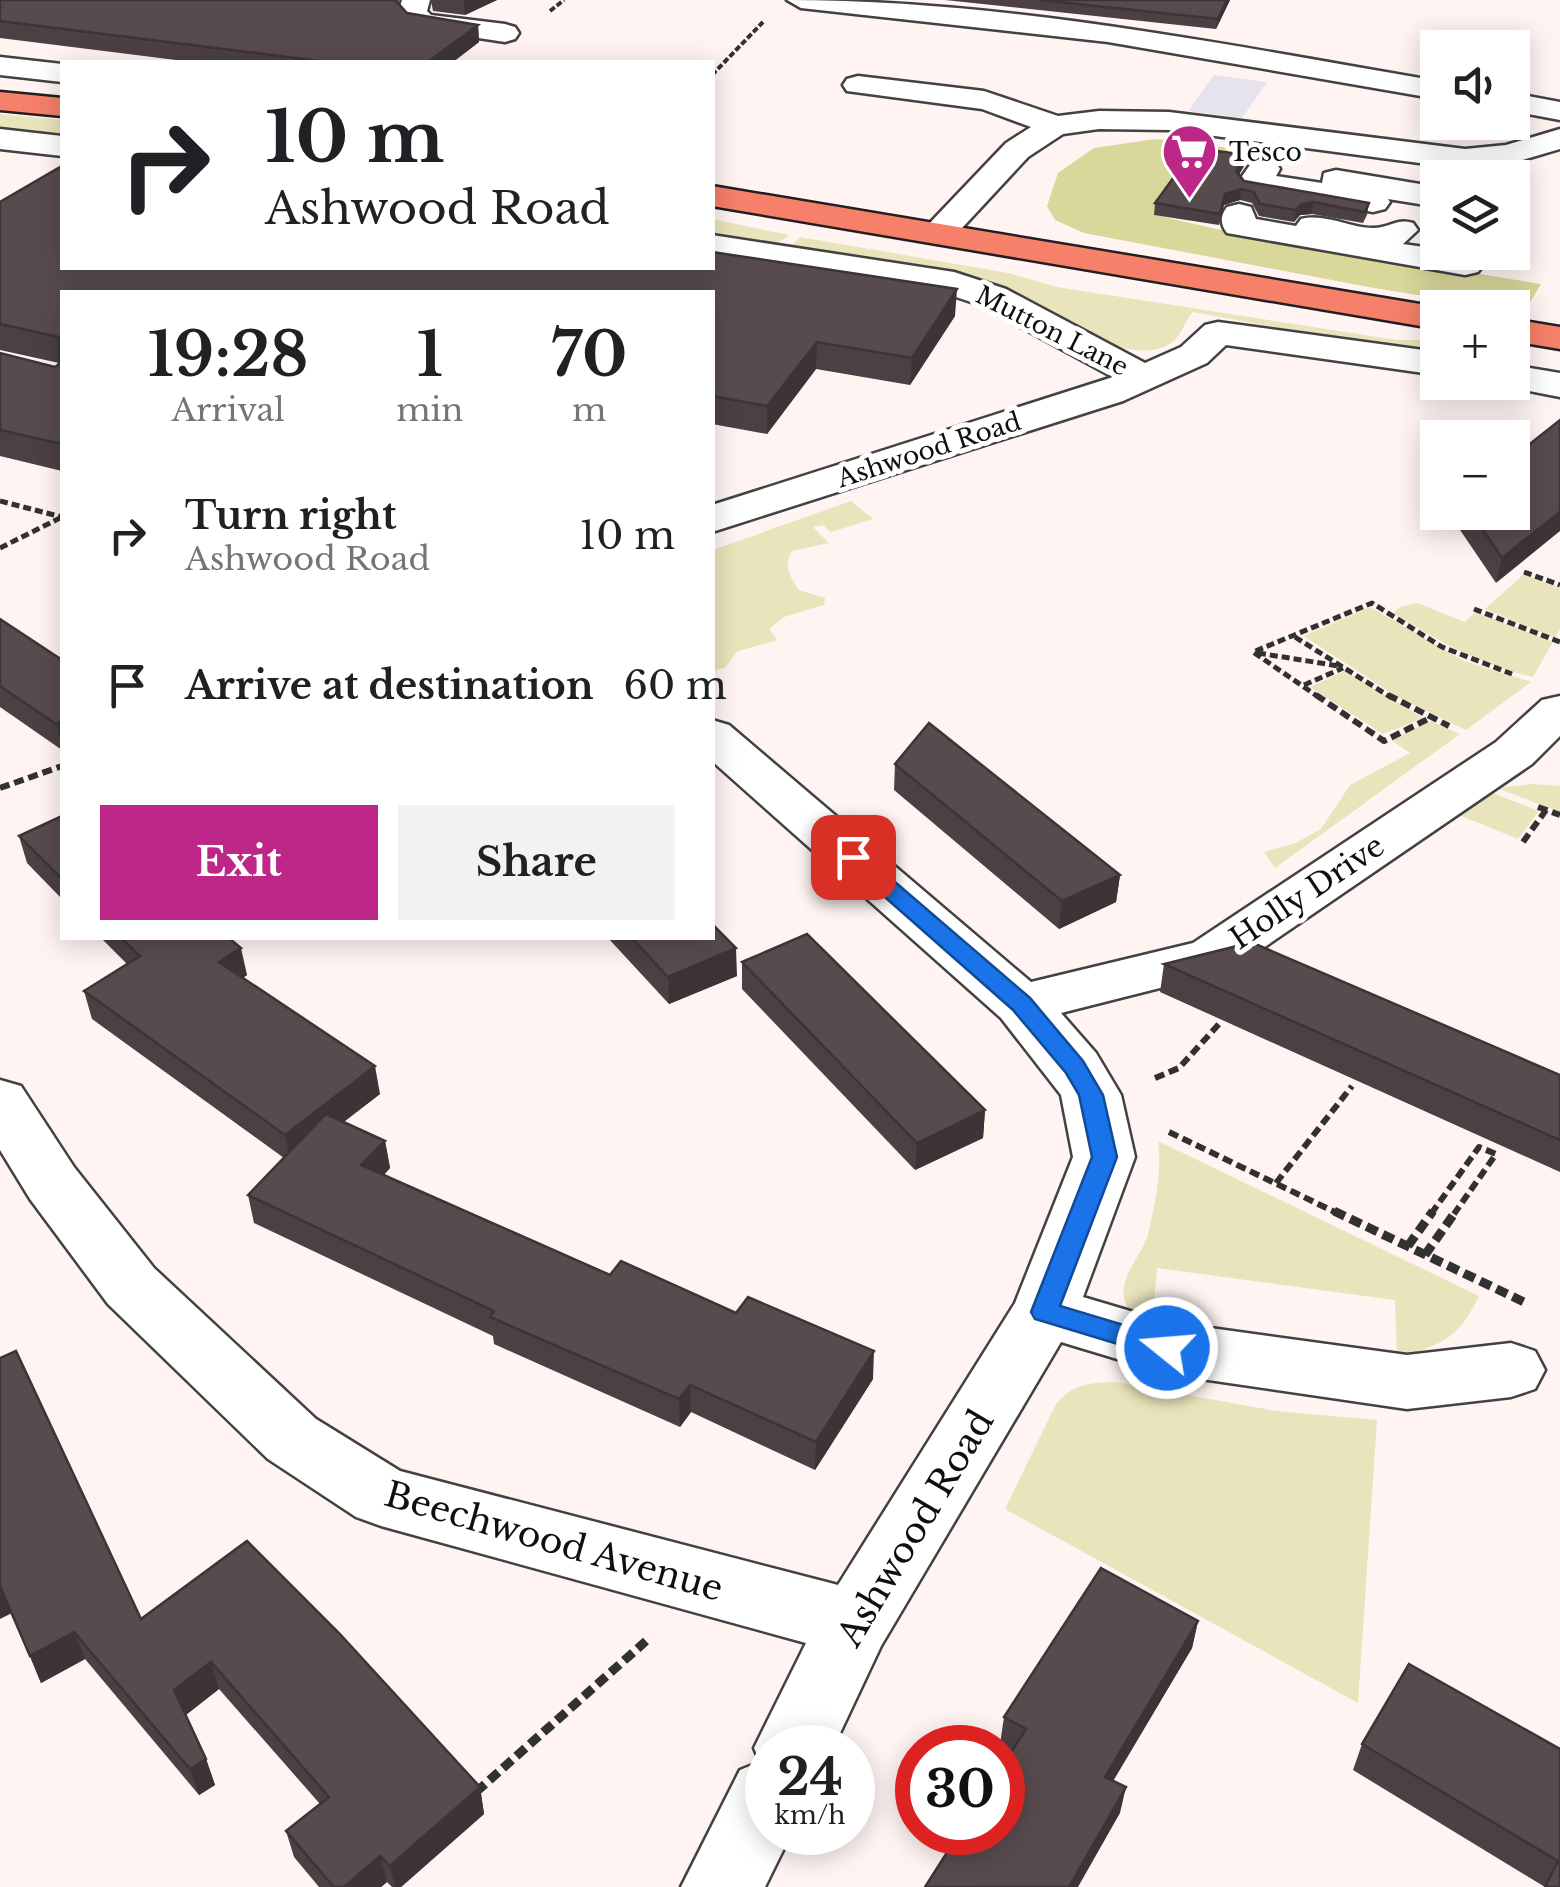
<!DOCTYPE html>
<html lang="en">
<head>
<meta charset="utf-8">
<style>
	body { margin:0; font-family:"Libre Baskerville",serif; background:#f2f2f2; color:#202124; height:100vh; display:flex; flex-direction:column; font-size:38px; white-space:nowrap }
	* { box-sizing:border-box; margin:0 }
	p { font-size:32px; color:#757577 }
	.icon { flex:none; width:55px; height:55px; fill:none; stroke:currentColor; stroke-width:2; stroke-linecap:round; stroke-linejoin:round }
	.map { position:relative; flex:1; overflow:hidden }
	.side { position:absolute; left:60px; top:290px; width:655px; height:650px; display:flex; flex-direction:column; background:#fff; border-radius:0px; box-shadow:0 5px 25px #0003 }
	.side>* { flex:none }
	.banner { position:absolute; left:60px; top:60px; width:655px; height:210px; border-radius:0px; box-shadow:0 5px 25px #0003; background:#fff; color:#202124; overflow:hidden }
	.buttons { position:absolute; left:1420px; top:30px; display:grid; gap:20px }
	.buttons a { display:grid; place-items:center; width:110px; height:110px; border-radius:0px; background:#fff; box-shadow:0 5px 25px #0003; font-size:50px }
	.speed { position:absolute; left:745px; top:1725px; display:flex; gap:20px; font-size:50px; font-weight:700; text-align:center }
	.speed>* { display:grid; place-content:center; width:130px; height:130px; border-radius:50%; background:#fff; box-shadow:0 5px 25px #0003; line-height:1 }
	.speed small { font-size:25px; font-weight:400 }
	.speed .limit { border:15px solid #d22; background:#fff; color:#111 }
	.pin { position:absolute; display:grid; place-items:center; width:85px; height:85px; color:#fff; margin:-42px; border-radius:20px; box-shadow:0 5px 15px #0006 }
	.me { position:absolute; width:110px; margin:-55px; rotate:287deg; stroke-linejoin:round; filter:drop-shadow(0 0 8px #0008) }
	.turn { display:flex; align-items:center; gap:35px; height:210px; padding:0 40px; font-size:45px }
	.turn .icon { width:130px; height:130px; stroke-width:2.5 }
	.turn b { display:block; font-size:70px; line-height:85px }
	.eta { display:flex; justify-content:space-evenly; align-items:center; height:170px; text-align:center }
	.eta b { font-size:60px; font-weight:800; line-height:70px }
	.action { display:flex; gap:20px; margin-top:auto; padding:20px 40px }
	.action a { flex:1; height:115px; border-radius:0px; background:#bd2888; color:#fff; font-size:40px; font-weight:800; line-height:115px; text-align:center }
	.action a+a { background:#f2f2f2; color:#202124 }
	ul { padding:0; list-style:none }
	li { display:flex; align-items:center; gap:30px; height:150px; padding:0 40px }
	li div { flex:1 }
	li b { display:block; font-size:38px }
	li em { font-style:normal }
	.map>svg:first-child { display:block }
	.industrial { fill:#e6e3ed }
	.green { fill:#e9e4bb }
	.forest { fill:#d9d79a }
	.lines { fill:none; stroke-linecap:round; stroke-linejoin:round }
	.minor-casing { stroke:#424242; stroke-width:5 }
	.major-casing { stroke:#202020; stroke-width:5 }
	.path-far3 { stroke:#313131; stroke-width:4; stroke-dasharray:6 2.5; stroke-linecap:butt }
	.path-far2 { stroke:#313131; stroke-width:5; stroke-dasharray:8 4; stroke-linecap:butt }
	.path-far1 { stroke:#313131; stroke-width:6; stroke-dasharray:10 5; stroke-linecap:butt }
	.path { stroke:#313131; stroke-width:9; stroke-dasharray:12 6; stroke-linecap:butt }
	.minor { fill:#fff; fill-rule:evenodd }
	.major { fill:#f6806a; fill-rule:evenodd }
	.wall { fill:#4b4043 }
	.shaded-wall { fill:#3d3437 }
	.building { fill:#574b4e; stroke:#3d3437; stroke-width:2.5 }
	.route { fill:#1a73e8; stroke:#114b97; stroke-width:2.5 }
	.labels { text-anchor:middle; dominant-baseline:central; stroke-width:10; stroke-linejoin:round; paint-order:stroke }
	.far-poi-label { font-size:25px; fill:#0f0f0f; stroke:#fff; text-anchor:start }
	.far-street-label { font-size:25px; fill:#0f0f0f; stroke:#fff }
	.street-label { font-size:30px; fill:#0f0f0f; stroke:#fff }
	.near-street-label { font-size:35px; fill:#0f0f0f; stroke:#fff }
</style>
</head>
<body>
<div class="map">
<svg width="1560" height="1887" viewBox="0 0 1560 1887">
	<rect width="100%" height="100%" fill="#fff4f1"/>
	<path class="industrial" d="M1214,75L1267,82L1242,118L1188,111Z"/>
	<g class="green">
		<path d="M0,114L62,120V140L0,132Z"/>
		<path d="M712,219L789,235C771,254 736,241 713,237Z"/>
		<path d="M800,237L1008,273L1057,287L1397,340H1437V349L1406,351L1193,312C1184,321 1182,336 1171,343C1123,375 1024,296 976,279L788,249Z"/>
		<path d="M851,501L873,519L831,532L823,525L813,527L829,543L792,551C783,567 790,576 799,590L825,598L824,605L784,617L769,629L777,640L736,652L726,667L713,671V550Z"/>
		<path d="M1524,574L1560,588V629L1555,638L1485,609Z"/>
		<path d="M1417,603L1465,622L1475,612L1553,642L1533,677C1482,665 1438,641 1393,613L1400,607Z"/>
		<path d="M1370,607L1464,661L1531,682L1466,730L1394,695L1304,636Z"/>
		<path d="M1345,671L1423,718L1383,734L1310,687Z"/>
		<path d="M1431,721L1460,734L1275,868L1264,852L1296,843L1321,829L1350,785L1410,753L1391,740Z"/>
		<path d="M1532,784L1560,786V812L1497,788Z"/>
		<path d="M1488,791L1539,811L1518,839L1454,813Z"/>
		<path d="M1158,1141L1479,1296C1457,1341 1443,1343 1397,1358L1395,1300L1157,1268L1152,1324C1144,1320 1132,1316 1127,1306C1114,1282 1142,1256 1148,1234C1155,1204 1162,1172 1158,1141Z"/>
		<path d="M1116,1382L1276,1411L1377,1420L1358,1703L1005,1509L1056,1404C1074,1383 1090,1383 1116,1382Z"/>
	</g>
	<path class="forest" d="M1155,139L1231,148L1197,188L1155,215L1243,235L1541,284L1524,312L1374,288L1084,233L1055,220L1047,206L1058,173L1094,148Z"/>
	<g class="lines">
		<defs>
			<g id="minor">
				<path d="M402,0H430L427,11L431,15L505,24L515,27L519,33L515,39L505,42L412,28L398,13Z"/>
				<path d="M787,0C1006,0 1222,44 1438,81V99L1108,42L801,8Z"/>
				<path d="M0,57L62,64V82L0,75Z"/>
				<path d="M858,76L984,91L1058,116L1099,111L1169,112L1465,149L1506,145L1560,129V149L1509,164L1465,169L1169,130L1099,129L1063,134L1028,157L950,241L938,244L926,241L921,234L926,227L1006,143L1031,127L982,109L847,91L843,85L847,79Z"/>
				<path d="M1512,93L1560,102V120L1512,111Z"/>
				<path d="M0,129L62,136V156L0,149Z"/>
				<path d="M1264,159L1276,162L1280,169L1276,176L1322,183L1324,173L1336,170L1438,187V207L1388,199L1390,202L1385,209L1373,212L1243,189L1238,182L1252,162Z"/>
				<path d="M1239,204L1251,207L1256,219L1296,226L1301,219C1328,212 1359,233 1382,227C1395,224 1399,219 1413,223L1418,230L1403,244L1438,249V252L1492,254L1478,272L1465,275L1227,233C1220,224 1220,216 1227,207Z"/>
				<path d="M712,235L954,272L1006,289L1145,363L1181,347L1205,325L1218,322L1438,352V375L1226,345L1207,363L1123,401L712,532V505L1113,377L980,305L935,290L712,256Z"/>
				<path d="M1512,365L1560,373V397L1498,385L1496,382H1512Z"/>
				<path d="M1560,696V736L1532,764L1231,970L1061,1013L1096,1053L1121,1095L1135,1157L1083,1297L1167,1322L1407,1355L1511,1343L1535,1351L1545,1370L1535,1389L1511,1397L1407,1409L1167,1374L1061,1342L881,1646L833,1748H768V1832H792L765,1887H681L740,1770L760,1762L754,1748L806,1643L381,1526L356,1517L268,1459L108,1304L30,1199L0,1150V1080L21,1086L74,1167L154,1268L316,1419L400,1471L838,1585L1015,1303L1073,1157L1061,1095L1001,1018L712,761V720L729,725L1031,982L1193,943L1496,742L1542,700Z"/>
			</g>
			<g id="major">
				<path d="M0,92L62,98V116L0,110Z"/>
				<path d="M712,186L1438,307V329L712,206Z"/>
				<path d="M1512,319L1560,327V349L1512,341Z"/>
			</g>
		</defs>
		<use href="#minor" class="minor-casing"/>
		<use href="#major" class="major-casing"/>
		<g class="path-far3">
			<path d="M550,11L564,0"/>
			<path d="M712,75L763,22"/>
		</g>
		<g class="path-far2">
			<path d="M0,501L62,517"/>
			<path d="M0,548L62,517"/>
			<path d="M1524,572L1560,585"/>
			<path d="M1474,609L1560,642"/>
			<path d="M1295,637L1392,698"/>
			<path d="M1258,653L1339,666"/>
			<path d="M1304,685L1343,668"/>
			<path d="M1320,698L1253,652L1372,603L1442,647L1512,674"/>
		</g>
		<g class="path-far1">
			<path d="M1316,695L1384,741L1430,718"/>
			<path d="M1388,695L1449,726"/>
			<path d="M0,788L62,766"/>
			<path d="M1538,807L1560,815"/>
			<path d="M1523,842L1546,810"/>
			<path d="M1155,1078L1179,1068L1219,1024"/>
			<path d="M1169,1132L1339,1214"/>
			<path d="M1276,1183L1352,1086"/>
			<path d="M1431,1214L1479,1147L1496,1154L1454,1214"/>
		</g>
		<g class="path">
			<path d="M1334,1211L1524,1302"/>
			<path d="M1408,1246L1433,1211"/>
			<path d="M1425,1255L1456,1211"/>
			<path d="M476,1792L646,1641"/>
		</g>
		<use href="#minor" class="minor"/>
		<use href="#major" class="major"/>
	</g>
	<g class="wall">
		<path d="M0,0H399L398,4L407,13L478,25L479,42L453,62H192L0,38Z"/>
		<path d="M431,0H497L465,15L433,11Z"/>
		<path d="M945,0H1230L1216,29Z"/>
		<path d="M1244,166L1239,175L1244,181L1369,203L1367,215L1363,223L1312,214L1300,215L1294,222L1259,216L1252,203L1240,200L1224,205L1219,225L1154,215L1155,203Z"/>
		<path d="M0,202L955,316L910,385L816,369L767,434L712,424V292H62V471L0,456V353L55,367L59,363L0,350Z"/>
		<path d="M1560,420L1496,583L1456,524L1459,512H1512Z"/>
		<path d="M0,619L62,660V750L0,707Z"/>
		<path d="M895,764L1120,875L1116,902L1059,929L894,790Z"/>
		<path d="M62,816V899L27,863L19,836Z"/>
		<path d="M101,938H229L247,975L243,978L380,1094L343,1122L385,1141L390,1168L384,1175L610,1275L873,1379L815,1470L691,1412L680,1427L494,1344L493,1336L254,1223L248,1195L284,1158L92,1019L84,991L127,964Z"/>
		<path d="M608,938H712L737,976L669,1004Z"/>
		<path d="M742,962L985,1110L983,1138L915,1170L742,989Z"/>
		<path d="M1164,964L1560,1075V1172L1160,992Z"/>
		<path d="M0,1358L141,1619L480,1787L484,1814L401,1887H392L387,1882L381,1887H319L294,1857L286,1831L320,1804L219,1689L186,1715L206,1759L215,1785L199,1795L85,1659L41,1683L12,1613Z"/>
		<path d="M1198,1621L1192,1648L1113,1781L1120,1813L1000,1744L1004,1717Z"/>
		<path d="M1362,1744L1560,1749V1887H1545L1353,1770Z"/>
	</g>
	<g class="shaded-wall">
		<path d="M464,0H497L465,15Z"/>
		<path d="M1227,0H1230L1216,29L1218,19Z"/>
		<path d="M478,25L479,42L453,62H428Z"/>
		<path d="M1246,155L1244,166L1234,182L1236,171Z"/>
		<path d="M1241,189L1240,200L1224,205L1219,225L1225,194Z"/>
		<path d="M1313,202L1312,214L1300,215L1294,222L1296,210L1302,204Z"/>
		<path d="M957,289L955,316L910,385L912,358Z"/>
		<path d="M817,342L816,369L767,434V406Z"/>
		<path d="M1560,512V531L1496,583L1502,558Z"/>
		<path d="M62,721V747L56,724Z"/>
		<path d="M1120,875L1116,902L1059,929L1062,901Z"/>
		<path d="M241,948L247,975L225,989L219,962Z"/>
		<path d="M736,948L737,976L669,1004L668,977Z"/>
		<path d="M375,1066L380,1094L291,1163L285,1135Z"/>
		<path d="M985,1110L983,1138L915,1170L917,1143Z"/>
		<path d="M385,1141L390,1168L366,1193L361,1165Z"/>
		<path d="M874,1351L873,1379L815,1470L816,1442Z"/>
		<path d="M690,1385L691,1412L680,1427L679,1399Z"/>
		<path d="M0,1586L12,1613L0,1619Z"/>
		<path d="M1198,1621L1192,1648L1100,1803L1105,1777Z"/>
		<path d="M74,1632L85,1659L41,1683L30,1656Z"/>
		<path d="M211,1662L219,1689L183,1717L174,1690Z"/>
		<path d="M206,1759L215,1785L199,1795L190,1769Z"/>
		<path d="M480,1787L484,1814L401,1887H395L390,1866Z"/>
		<path d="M1126,1787L1120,1813L1078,1887H1069Z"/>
		<path d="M380,1856L387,1882L381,1887H344Z"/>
	</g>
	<g class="building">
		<path d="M0,0H395L407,13L478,25L428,62H327L0,21Z"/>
		<path d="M1040,0H1227L1218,19Z"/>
		<path d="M1195,148L1246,155L1236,171L1244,181L1369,203L1365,212L1313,202L1302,204L1296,210L1260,204L1254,192L1241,189L1225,194L1220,214L1155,203Z"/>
		<path d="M62,166V268H712V252L957,289L912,358L817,342L767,406L712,396V292H62V444L0,430V353L55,367L59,364V337L0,324V202Z"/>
		<path d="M1560,420V512L1502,558L1471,512H1512V458Z"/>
		<path d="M0,619L62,660V721L56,724L0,686Z"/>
		<path d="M929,723L1120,875L1062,901L895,764Z"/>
		<path d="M62,816V879L19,836Z"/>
		<path d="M712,924L736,948L668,977L632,938H712Z"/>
		<path d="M807,934L985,1110L917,1143L742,962Z"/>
		<path d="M121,938H229L241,948L219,962L375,1066L285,1135L84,991L140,956Z"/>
		<path d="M1246,940L1560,1075V1140L1164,964L1237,946Z"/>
		<path d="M326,1114L385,1141L361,1165L610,1275L621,1261L736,1313L748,1297L874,1351L816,1442L690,1385L679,1399L490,1317L494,1311L248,1195Z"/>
		<path d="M16,1351L141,1619L247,1541L339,1633L480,1787L390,1866L380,1856L344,1887H334L286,1831L329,1797L211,1662L174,1690L206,1759L190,1769L74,1632L30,1656L0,1586V1358Z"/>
		<path d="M1101,1568L1198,1621L1105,1777L1126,1787L1069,1887H925L960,1832H1002V1766L1026,1729L1004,1717Z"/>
		<path d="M1409,1664L1560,1749V1887H1545L1558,1861L1362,1744Z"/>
	</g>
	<path class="route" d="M853,850L860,852L1030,998L1083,1061L1103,1095L1117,1157L1060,1306L1177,1341L1181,1348L1177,1356L1167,1359L1035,1319L1031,1312L1092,1157L1079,1095L1066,1073L1013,1010L845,862L842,857Z"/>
	<defs>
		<symbol id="supermarket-pin" viewBox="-11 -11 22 30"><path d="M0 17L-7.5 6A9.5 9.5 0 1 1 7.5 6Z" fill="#bd2888" stroke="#fff"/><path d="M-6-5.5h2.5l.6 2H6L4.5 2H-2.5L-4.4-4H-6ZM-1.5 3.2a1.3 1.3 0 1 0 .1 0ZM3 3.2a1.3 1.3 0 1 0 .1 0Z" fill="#fff"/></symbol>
	</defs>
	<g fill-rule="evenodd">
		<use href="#supermarket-pin" x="1158" y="120" width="63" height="86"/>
	</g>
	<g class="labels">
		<g class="far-poi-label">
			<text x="1229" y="152">Tesco</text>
		</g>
		<g class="far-street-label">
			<text transform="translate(1052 331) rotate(27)">Mutton Lane</text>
			<text transform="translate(929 450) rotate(-18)">Ashwood Road</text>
		</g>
		<g class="street-label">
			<text transform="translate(1307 892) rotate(-34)">Holly Drive</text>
		</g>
		<g class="near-street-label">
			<text transform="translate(915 1528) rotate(-59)">Ashwood Road</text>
			<text transform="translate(554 1541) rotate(16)">Beechwood Avenue</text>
		</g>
	</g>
</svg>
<div class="buttons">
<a><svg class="icon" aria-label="sound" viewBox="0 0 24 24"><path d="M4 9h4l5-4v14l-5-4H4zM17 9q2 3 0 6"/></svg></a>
<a><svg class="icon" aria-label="layers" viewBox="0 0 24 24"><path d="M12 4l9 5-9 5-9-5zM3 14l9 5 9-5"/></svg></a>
<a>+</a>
<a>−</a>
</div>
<div class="speed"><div>24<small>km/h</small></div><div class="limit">30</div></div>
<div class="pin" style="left:853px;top:857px;background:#d93025"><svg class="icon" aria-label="arrive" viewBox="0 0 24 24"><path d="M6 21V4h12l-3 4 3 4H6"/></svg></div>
<svg class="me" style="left:1167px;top:1348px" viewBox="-20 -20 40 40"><circle r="17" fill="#1a73e8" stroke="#fff" stroke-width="3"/><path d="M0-11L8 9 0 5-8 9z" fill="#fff"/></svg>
<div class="banner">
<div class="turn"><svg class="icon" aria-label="right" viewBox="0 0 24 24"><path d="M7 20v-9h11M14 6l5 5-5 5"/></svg><div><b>10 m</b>Ashwood Road</div></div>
</div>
<section class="side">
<div class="eta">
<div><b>19:28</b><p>Arrival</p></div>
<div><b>1</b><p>min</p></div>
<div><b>70</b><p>m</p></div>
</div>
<ul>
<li><svg class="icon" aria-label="right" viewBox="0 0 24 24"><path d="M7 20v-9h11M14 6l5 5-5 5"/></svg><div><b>Turn right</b><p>Ashwood Road</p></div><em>10 m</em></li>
<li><svg class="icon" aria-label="arrive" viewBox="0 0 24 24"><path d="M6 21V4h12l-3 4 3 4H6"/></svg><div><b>Arrive at destination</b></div><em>60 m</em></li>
</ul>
<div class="action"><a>Exit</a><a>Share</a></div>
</section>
</div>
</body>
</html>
